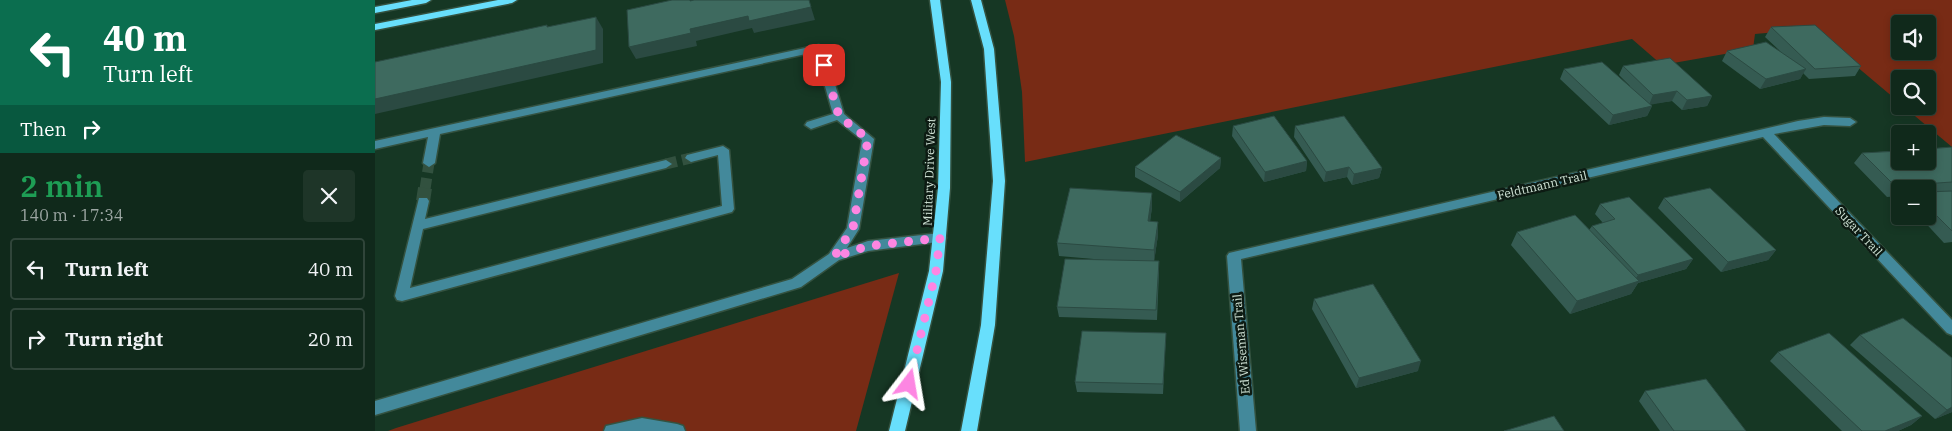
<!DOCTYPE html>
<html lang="en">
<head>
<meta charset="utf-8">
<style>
	body { margin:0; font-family:"IBM Plex Serif",serif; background:#1e3528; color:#f1f3f6; height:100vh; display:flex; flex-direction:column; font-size:19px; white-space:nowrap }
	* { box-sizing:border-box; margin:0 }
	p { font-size:16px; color:#9ca6a3 }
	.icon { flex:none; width:28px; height:28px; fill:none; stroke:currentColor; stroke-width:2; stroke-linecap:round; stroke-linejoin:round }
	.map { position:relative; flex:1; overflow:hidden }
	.side { display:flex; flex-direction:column; background:#10291b; width:375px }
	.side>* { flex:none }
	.top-card { background:#0b6e4f; color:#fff; overflow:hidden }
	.controls { position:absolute; left:1516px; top:15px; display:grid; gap:10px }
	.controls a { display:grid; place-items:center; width:45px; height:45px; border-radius:5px; background:#10291b; box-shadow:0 2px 8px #0003,0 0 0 1px #30453a; font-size:25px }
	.pin { position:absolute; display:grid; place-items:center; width:42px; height:42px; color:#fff; margin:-21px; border-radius:10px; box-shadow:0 2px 8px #0006 }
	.me { position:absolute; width:55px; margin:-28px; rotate:14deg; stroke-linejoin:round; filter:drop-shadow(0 0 4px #0008) }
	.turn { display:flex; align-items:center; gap:18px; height:105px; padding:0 20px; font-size:22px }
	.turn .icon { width:65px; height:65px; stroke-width:2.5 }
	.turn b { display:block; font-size:35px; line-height:42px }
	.then { display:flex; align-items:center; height:48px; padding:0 20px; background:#0003; gap:10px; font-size:19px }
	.round { display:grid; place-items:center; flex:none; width:52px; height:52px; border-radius:5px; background:#1e3528 }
	.head { display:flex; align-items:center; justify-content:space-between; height:85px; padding:0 20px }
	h1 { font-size:30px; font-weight:600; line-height:38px; color:#1e9e55 }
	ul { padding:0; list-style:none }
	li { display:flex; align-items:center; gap:15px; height:62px; margin:0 10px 8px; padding:0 10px; border:2px solid #30453a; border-radius:5px }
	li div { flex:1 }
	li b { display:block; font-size:19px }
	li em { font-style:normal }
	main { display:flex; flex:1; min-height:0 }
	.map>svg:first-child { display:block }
	.green { fill:#782b15; fill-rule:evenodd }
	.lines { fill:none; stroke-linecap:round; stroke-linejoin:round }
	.minor-tunnel-far1 { stroke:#32513f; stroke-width:11; stroke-dasharray:11 5.5; stroke-linecap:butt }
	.minor-tunnel { stroke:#32513f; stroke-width:14; stroke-dasharray:14 7; stroke-linecap:butt }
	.minor-casing { stroke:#345240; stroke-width:3 }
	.major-casing { stroke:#345240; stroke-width:3 }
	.minor { fill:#43899b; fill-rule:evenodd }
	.major { fill:#68dffc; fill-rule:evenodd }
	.wall { fill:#355b52 }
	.shaded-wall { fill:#2b4a42 }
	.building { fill:#3e6a5f; stroke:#2b4a42 }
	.route { stroke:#fd86e2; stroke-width:9; stroke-dasharray:0 16.2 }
	.labels { text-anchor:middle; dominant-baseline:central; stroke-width:5; stroke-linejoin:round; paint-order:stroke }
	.street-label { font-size:12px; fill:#cfe2d5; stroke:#0d1b13 }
</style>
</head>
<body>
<main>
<section class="side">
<div class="top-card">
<div class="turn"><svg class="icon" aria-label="left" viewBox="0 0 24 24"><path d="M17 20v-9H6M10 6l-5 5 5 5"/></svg><div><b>40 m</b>Turn left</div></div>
<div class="then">Then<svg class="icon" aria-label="right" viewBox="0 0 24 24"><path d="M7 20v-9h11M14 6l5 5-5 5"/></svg></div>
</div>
<div class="head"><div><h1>2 min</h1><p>140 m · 17:34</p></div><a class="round"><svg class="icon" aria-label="close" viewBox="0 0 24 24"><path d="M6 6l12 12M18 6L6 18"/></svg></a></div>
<ul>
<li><svg class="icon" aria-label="left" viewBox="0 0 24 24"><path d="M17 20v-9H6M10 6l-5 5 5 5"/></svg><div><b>Turn left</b></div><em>40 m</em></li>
<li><svg class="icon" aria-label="right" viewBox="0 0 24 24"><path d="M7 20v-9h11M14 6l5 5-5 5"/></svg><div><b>Turn right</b></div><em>20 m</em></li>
</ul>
</section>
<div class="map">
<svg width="1577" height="431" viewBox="0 0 1577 431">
	<rect width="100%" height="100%" fill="#163724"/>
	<g class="green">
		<path d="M630,0H1577V147L1528,106H1552V79H1525V103L1437,29L1380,34L1378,49L1287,65L1257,39L650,162L647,92L639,36ZM1525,24H1552V51H1525Z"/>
		<path d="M524,273L481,431H13L21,428Z"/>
	</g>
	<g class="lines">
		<g class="minor-tunnel-far1">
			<path d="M291,164L316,158"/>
			<path d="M50,189L54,163"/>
		</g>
		<path class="minor-tunnel" d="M48,201L50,188"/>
		<defs>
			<g id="minor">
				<path d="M444,45L449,48L469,114L499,139L484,229L472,248L493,241L565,233L570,235L571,238L570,241L493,251L464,260L426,287L0,415V401L417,279L454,254L472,228L487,140L462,120L436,129L430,125L432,122L458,114L440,52L65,134L60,163L54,167L48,163L53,137L0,149V141Z"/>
				<path d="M1449,117L1475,118L1481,122L1475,126L1449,125L1399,134L1577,320V335L1572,333L1388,137L866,259L881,431H865L852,256L854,253L1423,121Z"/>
				<path d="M348,146L354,150L359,209L357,212L27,301L22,300L20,296L44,198H52L54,201L50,219L291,160L297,164L291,168L48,229L35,288L347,206L343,155L316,162L310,158L312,155Z"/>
				<path d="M267,418L302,424L308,426L310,431H229L231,426Z"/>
			</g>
			<g id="major">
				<path d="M37,0H56L51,3L0,13V7Z"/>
				<path d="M123,0H142L137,3L0,30V24Z"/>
				<path d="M555,0H565L576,82L575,188L568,271L530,431H514L554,271L563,188L566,82Z"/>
				<path d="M596,0H606L619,49L630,181L620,325L602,431H586L606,325L618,181L609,49Z"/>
			</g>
		</defs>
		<use href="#minor" class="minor-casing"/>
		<use href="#major" class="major-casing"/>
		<use href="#minor" class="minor"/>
		<use href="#major" class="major"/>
	</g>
	<g class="wall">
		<path d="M1396,27L1486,66L1480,76L1434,79L1428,73L1425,79L1385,89L1347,61L1352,51L1407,53L1390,37Z"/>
		<path d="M1248,66L1337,96L1332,106L1307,110L1297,101L1275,104L1277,106L1272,116L1234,125L1185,79L1189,69L1255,86L1244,75Z"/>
		<path d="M858,126L932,161L931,171L889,182L857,136Z"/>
		<path d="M920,126L1007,168L1004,178L977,185L972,177L949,182L919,137Z"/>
		<path d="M1577,147V242L1569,243L1544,216H1552V189H1525V196L1512,197L1479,163L1487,153Z"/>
		<path d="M846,158L845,168L805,202L760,177V167Z"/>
		<path d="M777,193V207L775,222L783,235L779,261L784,271L782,320L684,317L682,307L730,260L684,256L682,243Z"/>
		<path d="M1289,198L1401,250L1393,260L1346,272L1283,208Z"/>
		<path d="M1225,204L1318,259L1311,269L1263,283L1256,294L1195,314L1136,245L1142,232L1214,230L1217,226L1228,223L1220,214Z"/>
		<path d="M939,299L1043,371L981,388L937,309Z"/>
		<path d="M791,333L788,394L702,392L700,382Z"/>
		<path d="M1485,335L1577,358V412L1560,419L1475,345Z"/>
		<path d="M1403,352L1547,416L1536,425L1523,431H1467L1395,361Z"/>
		<path d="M1270,391L1371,431H1285L1264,401Z"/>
	</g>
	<g class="shaded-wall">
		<path d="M436,7L440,20L379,33L377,28L321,41L322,46L261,59L254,47L315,29L373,16Z"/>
		<path d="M221,17L228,29V63L0,114V99Z"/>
		<path d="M1431,69L1425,79L1385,89L1391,79Z"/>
		<path d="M1302,91L1297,101L1274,105L1278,95Z"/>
		<path d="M1337,96L1332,106L1307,110L1312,100Z"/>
		<path d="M1277,106L1272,116L1234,125L1238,115Z"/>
		<path d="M846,158L845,168L805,202V192Z"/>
		<path d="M932,161L931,171L889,182L890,172Z"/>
		<path d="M974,167L972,177L949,182L951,172Z"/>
		<path d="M1007,168L1004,178L977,185L979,174Z"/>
		<path d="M777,193V207L773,235V221Z"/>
		<path d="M783,222V235L779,263V250Z"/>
		<path d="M1401,250L1393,260L1346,272L1353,262Z"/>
		<path d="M1318,259L1311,269L1263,283L1256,294L1195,314L1202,301L1258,283L1263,275Z"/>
		<path d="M1046,361L1043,371L981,388L984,378Z"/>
		<path d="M1577,407V412L1560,419L1572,410Z"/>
		<path d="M1547,416L1536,425L1523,431H1510Z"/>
	</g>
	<g class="building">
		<path d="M297,0H315V1L319,0H434L436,7L374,21L373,16L315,29L316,33L254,47L252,10Z"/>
		<path d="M221,17V50L0,99V62L172,25V27Z"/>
		<path d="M1440,25L1486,66L1440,69L1396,27Z"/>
		<path d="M1391,42L1431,69L1391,79L1352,51Z"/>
		<path d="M1295,58L1337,96L1312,100L1302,91L1278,95L1248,66Z"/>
		<path d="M1227,62L1277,106L1238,115L1189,69Z"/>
		<path d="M899,116L932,161L890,172L858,126Z"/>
		<path d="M969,116L1007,168L979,174L974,167L951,172L920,126Z"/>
		<path d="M801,135L846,158L805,192L760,167Z"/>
		<path d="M1577,147V182L1520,186L1487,153L1525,151V161H1552V149Z"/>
		<path d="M695,188L777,193L773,221L783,222L779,250L682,243Z"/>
		<path d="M1335,188L1401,250L1353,262L1289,198Z"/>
		<path d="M1577,191V231L1552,206V192Z"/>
		<path d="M1254,197L1318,259L1263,275L1217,226L1240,219L1225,204Z"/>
		<path d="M1200,215L1264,281L1202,301L1142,232Z"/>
		<path d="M690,259L784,261L781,310L682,307Z"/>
		<path d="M998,284L1046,361L984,378L939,299Z"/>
		<path d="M1528,318L1577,358V407L1572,410L1485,335Z"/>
		<path d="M707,331L791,333L788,384L700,382Z"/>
		<path d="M1454,333L1547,416L1510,431H1487L1403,352Z"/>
		<path d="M1331,379L1371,431H1299L1270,391Z"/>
		<path d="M1179,416L1189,431H1129Z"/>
	</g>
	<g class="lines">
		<path class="route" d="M449,65L464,116L493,139L478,228L459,257L493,246L565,238L561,271L534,384"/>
	</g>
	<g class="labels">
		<g class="street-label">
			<text transform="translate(554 172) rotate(-88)">Military Drive West</text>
			<text transform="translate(1167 185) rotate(-13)">Feldtmann Trail</text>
			<text transform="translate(1484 231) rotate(47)">Sugar Trail</text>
			<text transform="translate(866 344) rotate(-95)">Ed Wiseman Trail</text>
		</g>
	</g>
</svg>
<div class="controls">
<a><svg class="icon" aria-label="sound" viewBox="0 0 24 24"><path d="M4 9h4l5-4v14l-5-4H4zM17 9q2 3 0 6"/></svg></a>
<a><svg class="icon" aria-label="search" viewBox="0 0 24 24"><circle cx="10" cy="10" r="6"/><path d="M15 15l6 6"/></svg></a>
<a>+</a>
<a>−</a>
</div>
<div class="pin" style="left:449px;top:65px;background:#d93025"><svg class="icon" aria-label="arrive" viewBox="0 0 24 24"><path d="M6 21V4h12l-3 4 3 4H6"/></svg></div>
<svg class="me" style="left:534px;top:384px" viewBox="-20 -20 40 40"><path d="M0-17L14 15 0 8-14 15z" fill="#fd86e2" stroke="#fff" stroke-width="4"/></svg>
</div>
</main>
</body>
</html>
